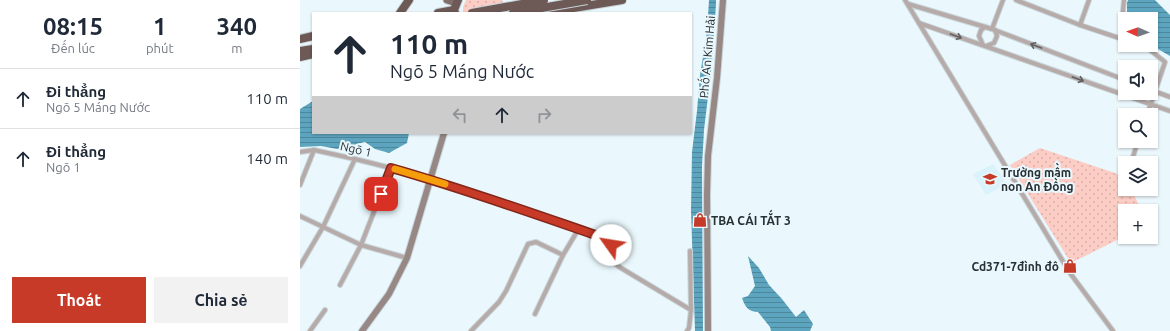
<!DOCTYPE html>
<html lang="vi">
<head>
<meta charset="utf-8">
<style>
	body { margin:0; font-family:Ubuntu,sans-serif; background:#f2f2f3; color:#1f2937; height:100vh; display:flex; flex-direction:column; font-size:15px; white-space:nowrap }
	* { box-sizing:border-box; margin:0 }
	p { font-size:13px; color:#747a83 }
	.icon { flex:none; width:22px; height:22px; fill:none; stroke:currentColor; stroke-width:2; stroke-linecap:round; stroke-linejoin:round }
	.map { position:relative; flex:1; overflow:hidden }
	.details { display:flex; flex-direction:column; background:#fff; width:300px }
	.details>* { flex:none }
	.banner { position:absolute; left:12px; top:12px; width:380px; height:122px; border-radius:0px; box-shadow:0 1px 3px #0004; background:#fff; color:#1f2937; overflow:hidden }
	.needle { width:26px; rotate:272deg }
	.controls { position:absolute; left:818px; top:12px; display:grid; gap:8px }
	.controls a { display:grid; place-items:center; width:40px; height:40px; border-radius:0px; background:#fff; box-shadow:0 1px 3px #0004; font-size:20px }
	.pin { position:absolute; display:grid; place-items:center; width:34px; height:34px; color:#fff; margin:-17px; border-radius:8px; box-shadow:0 2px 6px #0006 }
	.me { position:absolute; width:44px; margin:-22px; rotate:302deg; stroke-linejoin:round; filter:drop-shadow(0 0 3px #0008) }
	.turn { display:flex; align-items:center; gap:14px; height:84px; padding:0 12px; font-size:18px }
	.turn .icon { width:52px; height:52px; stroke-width:2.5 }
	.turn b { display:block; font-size:28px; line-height:34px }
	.lanes { display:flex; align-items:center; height:38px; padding:0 12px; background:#0003; justify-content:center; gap:20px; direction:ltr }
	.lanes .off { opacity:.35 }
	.eta { display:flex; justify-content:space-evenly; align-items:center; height:68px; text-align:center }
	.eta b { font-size:24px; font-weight:700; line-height:28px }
	.action { display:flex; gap:8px; margin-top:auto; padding:8px 12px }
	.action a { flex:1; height:46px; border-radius:0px; background:#c63a27; color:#fff; font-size:16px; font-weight:700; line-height:46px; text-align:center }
	.action a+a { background:#f2f2f3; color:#1f2937 }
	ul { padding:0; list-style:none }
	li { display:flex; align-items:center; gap:12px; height:60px; padding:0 12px; border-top:1px solid #e0e1e3 }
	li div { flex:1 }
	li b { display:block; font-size:15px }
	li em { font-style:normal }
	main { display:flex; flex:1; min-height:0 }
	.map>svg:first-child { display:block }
	.built { fill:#d9f2fc }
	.grass { fill:url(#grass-dots) }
	.water { fill:url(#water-rules) }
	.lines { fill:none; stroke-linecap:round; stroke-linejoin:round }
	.street-casing { stroke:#c7d4d9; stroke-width:6 }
	.secondary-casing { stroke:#c7d4d9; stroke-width:8 }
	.primary-casing { stroke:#c7d4d9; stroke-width:9 }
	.highway-casing { stroke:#c7d4d9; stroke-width:10 }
	.street { stroke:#b6aba9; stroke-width:4 }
	.secondary { stroke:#978885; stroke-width:6 }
	.primary { stroke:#806e6b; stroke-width:7 }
	.highway { stroke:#6d5955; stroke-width:8 }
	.highway-bridge-casing { stroke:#c7d4d9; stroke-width:10; stroke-linecap:butt }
	.highway-bridge { stroke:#6d5955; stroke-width:8 }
	.oneway { stroke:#606162 }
	.route-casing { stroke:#812619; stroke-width:10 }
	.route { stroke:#c63a27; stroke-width:7 }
	.slow { stroke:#f59e0b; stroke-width:7 }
	.labels { text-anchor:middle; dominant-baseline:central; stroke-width:4; stroke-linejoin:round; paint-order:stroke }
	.street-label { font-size:12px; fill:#273033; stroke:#eaf8fd }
	.poi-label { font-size:12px; font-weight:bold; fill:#273033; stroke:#eaf8fd; text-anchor:start }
</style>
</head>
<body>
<main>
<section class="details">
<div class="eta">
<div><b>08:15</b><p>Đến lúc</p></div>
<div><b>1</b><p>phút</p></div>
<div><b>340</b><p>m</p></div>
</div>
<ul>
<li><svg class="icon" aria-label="ahead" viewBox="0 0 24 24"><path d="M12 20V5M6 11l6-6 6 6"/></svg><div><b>Đi thẳng</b><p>Ngõ 5 Máng Nước</p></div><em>110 m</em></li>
<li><svg class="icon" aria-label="ahead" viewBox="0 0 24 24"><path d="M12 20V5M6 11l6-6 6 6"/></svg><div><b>Đi thẳng</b><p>Ngõ 1</p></div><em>140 m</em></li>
</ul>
<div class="action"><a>Thoát</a><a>Chia sẻ</a></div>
</section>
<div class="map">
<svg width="870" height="331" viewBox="0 0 870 331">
	<defs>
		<pattern id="grass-dots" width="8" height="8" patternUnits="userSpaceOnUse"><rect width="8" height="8" fill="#fbcdc4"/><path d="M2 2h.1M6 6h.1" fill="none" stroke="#d7b0a9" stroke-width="1.8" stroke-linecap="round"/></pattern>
		<pattern id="water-rules" width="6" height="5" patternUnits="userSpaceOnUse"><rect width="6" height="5" fill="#5da5bf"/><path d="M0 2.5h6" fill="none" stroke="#4d879c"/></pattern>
	</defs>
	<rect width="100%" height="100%" fill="#eaf8fd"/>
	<path class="built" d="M693,164L707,184L686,195L673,174Z"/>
	<g class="grass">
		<path d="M166,0H202L206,8V13H163V7Z"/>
		<path d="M740,148L824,176L825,189H831L842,211H825V236L771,263L710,165Z"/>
	</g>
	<g class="water">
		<path d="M409,0H416V4L412,63L404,130L402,166L403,331H395L391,210L392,152L397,111L400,75L407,32Z"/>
		<path d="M828,0H855L870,15V56L851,45V19H828L827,17V3Z"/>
		<path d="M13,101V133H109L107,143L89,153L75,149L65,142L37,149L21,146L0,147V109Z"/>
		<path d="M448,256L459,268L469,285L482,299L496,317L504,310L513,324L510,331H471L470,327L458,312C449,312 445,307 442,298L448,296L455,286Z"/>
	</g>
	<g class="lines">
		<defs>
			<g id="street">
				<path d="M605,0L770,273L813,331"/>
				<path d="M716,0L780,25L789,0"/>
				<path d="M824,0L823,11L825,24"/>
				<path d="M608,4L692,29L825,80"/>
				<path d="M619,23L870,111"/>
				<path d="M780,25L825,40"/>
				<path d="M692,29L703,0"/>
				<path d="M683,45L679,36L681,30L685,27"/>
				<path d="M840,45L845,46L865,62L847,115"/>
				<path d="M686,46L694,43L697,36L695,30"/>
				<path d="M851,90L870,97"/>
				<path d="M0,152L14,150L55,159L91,168L130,179L278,230"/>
				<path d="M831,163L838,141"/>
				<path d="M0,185L14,150"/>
				<path d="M0,216L61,245L107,258"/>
				<path d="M390,251L391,310"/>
				<path d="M0,266L23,227L55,159"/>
				<path d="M40,285L61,245L91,168"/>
				<path d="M235,314L263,255L278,230L310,240L311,245L307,255V258L321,268L391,310L389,328L387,331"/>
				<path d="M10,331L25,310"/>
				<path d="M171,331L199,302L206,291L228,244L236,242L263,255"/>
			</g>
			<g id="secondary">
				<path d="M62,331L89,294L107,258L144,133"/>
				<path d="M408,331L407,195L408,156L417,78L423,0"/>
			</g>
			<path id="primary" d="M147,0L156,3"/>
			<g id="highway">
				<path d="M100,13L109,0"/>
				<path d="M138,13L154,10"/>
				<path d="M155,13L154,10L158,0"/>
				<path d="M243,13L322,0"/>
				<path d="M0,39L13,36"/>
				<path d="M0,51L13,49"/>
				<path d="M0,57L13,54"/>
			</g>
		</defs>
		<use href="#street" class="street-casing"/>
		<use href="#secondary" class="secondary-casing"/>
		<use href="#primary" class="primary-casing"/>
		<use href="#highway" class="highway-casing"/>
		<use href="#street" class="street"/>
		<use href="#secondary" class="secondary"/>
		<use href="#primary" class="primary"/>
		<use href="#highway" class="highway"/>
		<defs>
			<g id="highway-bridge">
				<path d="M172,13L244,0"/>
				<path d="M213,13L287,0"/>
			</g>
		</defs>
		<use href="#highway-bridge" class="highway-bridge-casing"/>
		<use href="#highway-bridge" class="highway-bridge"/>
	</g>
	<defs><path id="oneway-shaft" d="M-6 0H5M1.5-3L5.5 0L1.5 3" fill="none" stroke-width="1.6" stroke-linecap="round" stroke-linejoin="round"/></defs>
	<g class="oneway">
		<use href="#oneway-shaft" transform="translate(656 36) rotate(20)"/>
		<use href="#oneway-shaft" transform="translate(736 46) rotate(-160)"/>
		<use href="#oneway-shaft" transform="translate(778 79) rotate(20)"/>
	</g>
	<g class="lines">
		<defs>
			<path id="route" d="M81,194L91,168C165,189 237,215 310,240L311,245"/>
		</defs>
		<use href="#route" class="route-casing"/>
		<use href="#route" class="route"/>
		<path class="slow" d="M95,169L145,184"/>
	</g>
	<defs>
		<symbol id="school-bare" viewBox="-9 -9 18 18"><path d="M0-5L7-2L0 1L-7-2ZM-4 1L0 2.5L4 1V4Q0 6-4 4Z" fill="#c63a27" stroke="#eaf8fd" stroke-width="2.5" paint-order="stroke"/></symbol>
		<symbol id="shop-bare" viewBox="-9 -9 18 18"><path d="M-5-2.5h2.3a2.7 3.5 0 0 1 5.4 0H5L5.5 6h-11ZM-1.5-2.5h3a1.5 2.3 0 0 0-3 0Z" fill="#c63a27" stroke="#eaf8fd" stroke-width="2.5" paint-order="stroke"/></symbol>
	</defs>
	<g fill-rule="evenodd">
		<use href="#school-bare" x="680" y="169" width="20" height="20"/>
		<use href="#shop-bare" x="390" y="210" width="20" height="20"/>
		<use href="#shop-bare" x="760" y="256" width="20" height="20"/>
	</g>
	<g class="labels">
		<g class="street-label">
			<text transform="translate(407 57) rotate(-85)">Phố An Kim Hải</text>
			<text transform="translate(56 149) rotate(13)">Ngõ 1</text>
		</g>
		<g class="poi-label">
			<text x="701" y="172">Trường mầm<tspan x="701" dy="14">non An Đồng</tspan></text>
			<text x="411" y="220">TBA CÁI TẮT 3</text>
			<text x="759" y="266" text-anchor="end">Cd371-7đình đô</text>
		</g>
	</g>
</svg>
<div class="controls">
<a><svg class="needle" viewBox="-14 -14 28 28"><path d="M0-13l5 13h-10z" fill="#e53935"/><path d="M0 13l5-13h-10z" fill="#747a83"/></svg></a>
<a><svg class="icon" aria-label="sound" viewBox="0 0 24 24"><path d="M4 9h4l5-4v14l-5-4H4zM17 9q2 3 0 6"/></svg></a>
<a><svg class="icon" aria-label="search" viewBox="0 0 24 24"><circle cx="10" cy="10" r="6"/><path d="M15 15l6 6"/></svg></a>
<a><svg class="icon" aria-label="layers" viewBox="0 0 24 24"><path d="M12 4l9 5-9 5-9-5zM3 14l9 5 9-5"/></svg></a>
<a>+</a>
</div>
<div class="pin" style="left:81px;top:194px;background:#d93025"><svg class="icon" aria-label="arrive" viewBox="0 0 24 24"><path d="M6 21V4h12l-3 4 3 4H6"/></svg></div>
<svg class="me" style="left:311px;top:245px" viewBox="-20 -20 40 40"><circle r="19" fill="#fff"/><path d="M0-13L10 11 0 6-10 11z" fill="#c63a27"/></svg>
<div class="banner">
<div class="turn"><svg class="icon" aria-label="ahead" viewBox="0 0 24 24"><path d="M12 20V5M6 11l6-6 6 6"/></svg><div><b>110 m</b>Ngõ 5 Máng Nước</div></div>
<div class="lanes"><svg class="icon off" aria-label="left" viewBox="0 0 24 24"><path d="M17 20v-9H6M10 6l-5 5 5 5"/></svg><svg class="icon" aria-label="ahead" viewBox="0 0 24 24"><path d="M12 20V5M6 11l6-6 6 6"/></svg><svg class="icon off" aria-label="right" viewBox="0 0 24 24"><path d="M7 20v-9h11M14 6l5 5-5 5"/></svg></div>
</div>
</div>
</main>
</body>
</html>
